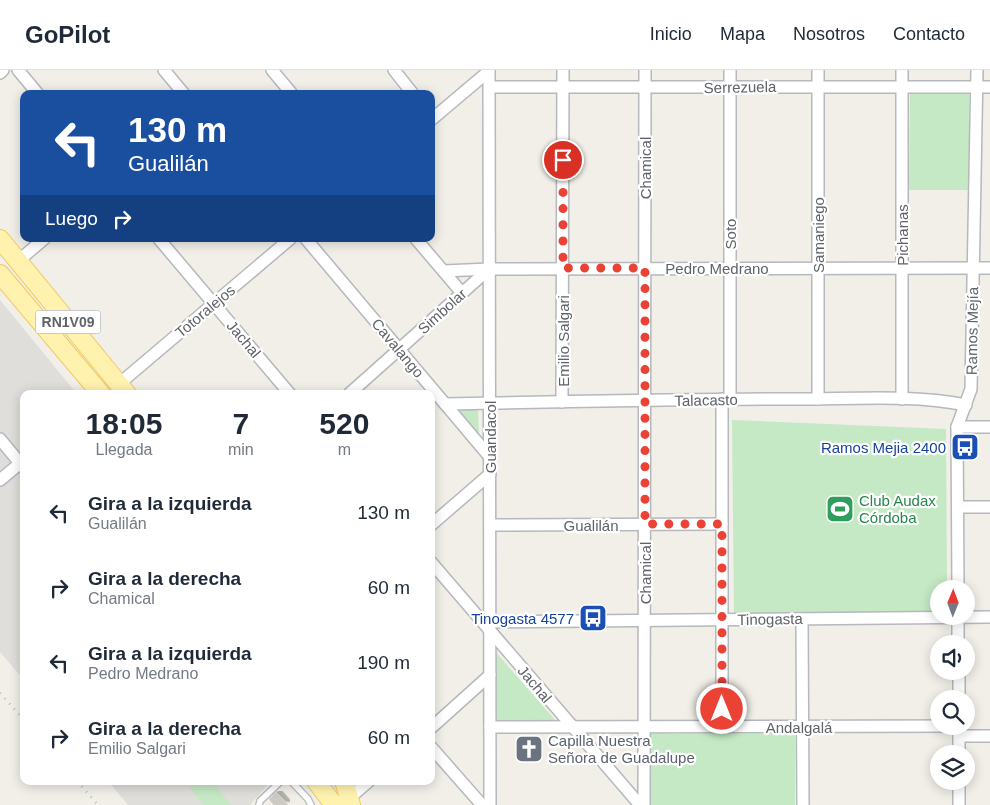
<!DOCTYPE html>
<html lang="es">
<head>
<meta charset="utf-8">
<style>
	body { margin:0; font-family:Helvetica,sans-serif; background:#f6f6f7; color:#1f2937; height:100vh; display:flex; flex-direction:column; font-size:19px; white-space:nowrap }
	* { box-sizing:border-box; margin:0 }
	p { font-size:16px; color:#747a83 }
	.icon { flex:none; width:28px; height:28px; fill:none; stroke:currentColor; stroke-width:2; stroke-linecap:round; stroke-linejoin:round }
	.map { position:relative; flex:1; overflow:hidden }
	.drawer { position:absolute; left:20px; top:320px; width:415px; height:395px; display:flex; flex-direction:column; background:#fff; border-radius:10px; box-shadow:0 2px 12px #0003 }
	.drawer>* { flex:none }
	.hud { position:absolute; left:20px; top:20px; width:415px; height:152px; border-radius:10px; box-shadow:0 2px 12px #0003; background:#1a4fa0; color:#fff; overflow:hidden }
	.needle { width:32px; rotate:1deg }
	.buttons { position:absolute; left:930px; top:510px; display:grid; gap:10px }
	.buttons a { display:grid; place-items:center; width:45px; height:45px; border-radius:50%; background:#fff; box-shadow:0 2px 12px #0003; font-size:25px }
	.pin { position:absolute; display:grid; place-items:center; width:42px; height:42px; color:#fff; margin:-21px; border:2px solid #fff; border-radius:50%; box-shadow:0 1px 5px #0007 }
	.me { position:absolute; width:55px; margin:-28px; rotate:0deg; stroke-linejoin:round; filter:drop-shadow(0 0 4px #0008) }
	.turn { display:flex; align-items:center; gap:18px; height:105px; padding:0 25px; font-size:22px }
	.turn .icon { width:65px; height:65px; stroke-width:2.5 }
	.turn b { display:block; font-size:35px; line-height:42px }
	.then { display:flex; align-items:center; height:48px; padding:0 25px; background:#0003; gap:10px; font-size:19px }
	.eta { display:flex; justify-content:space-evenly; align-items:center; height:85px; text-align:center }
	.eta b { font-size:30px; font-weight:700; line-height:35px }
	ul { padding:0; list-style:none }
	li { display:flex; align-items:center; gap:15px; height:75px; padding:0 25px }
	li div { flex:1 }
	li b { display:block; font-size:19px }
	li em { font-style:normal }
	header { display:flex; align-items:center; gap:30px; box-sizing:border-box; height:70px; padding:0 25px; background:#fff; border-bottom:1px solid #e0e1e3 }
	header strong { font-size:24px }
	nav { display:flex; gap:28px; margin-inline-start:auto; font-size:18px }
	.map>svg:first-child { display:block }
	.industrial { fill:#e0deda }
	.green { fill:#c5e8c5 }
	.building { fill:#cccac5; stroke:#d6d1c6; filter:url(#shadow) }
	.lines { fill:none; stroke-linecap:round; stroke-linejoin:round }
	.service-casing { stroke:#b5b8bc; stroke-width:8 }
	.minor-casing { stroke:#b5b8bc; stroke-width:14 }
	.primary-casing { stroke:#f2c960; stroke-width:20 }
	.service { stroke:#fff; stroke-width:5.5 }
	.minor { stroke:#fff; stroke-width:11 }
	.primary { stroke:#fff2af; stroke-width:18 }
	.rail { stroke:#b6b7b8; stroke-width:2.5; stroke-dasharray:1 6; stroke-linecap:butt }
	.route { stroke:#ea4335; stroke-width:9; stroke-dasharray:0 16.2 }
	.labels { text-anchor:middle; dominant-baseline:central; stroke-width:4.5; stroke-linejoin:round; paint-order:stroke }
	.shield { fill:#fff; stroke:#8f9295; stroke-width:1 }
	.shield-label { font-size:14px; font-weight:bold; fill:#5f6368 }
	.street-label { font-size:15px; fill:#5f6368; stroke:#fff }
	.transit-label { font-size:15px; fill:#164399; stroke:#fff; text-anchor:end }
	.leisure-label { font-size:15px; fill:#27864d; stroke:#fff; text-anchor:start }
	.worship-label { font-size:15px; fill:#5b616d; stroke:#fff; text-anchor:start }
</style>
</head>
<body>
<header>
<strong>GoPilot</strong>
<nav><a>Inicio</a><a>Mapa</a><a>Nosotros</a><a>Contacto</a></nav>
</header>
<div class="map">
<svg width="990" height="735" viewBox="0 0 990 735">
	<defs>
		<filter id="shadow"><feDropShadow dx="3.5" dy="-3.5" stdDeviation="0" flood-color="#0004"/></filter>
	</defs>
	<rect width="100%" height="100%" fill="#f1efe8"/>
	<g class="industrial">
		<path d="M0,230L77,324H24V610L0,582Z"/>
		<path d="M108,711H271L250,735H128Z"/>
	</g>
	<g class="green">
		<path d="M910,23L969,24V120H909Z"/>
		<path d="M475,337L478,341L479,364L477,367L456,341L459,338Z"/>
		<path d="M732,350L946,359L947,519H939V541L734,544Z"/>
		<path d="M493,579L556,651L494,650Z"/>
		<rect x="650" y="664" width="145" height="71"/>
		<path d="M193,711H212L231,735H203L188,715Z"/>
	</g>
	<path class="building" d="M277,723L288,735H274L269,729Z"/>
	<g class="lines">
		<defs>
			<g id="service">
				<path d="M291,711L308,729L311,735"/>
				<path d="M259,735L260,731L281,711"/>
			</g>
			<g id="minor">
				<path d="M18,0L38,24"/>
				<path d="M164,0L184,24"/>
				<path d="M272,0L292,24"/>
				<path d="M394,0L413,24"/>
				<path d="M489,0L490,735"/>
				<path d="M730,0V329"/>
				<path d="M818,0V329"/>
				<path d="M902,0V329"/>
				<path d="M0,3L3,0"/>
				<path d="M490,17H990"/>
				<path d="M431,50L489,1"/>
				<path d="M159,169L290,324"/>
				<path d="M306,169L489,386"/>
				<path d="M416,169L462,223"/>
				<path d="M18,191L44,169"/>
				<path d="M444,201L489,199L990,198"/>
				<path d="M119,314L290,169"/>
				<path d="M349,324L489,199"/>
				<path d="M562,332L563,0"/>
				<path d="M445,334C563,332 680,329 797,329C853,329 911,324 966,335"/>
				<path d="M957,357H990"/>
				<path d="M0,369L24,398"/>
				<path d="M0,410L24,390"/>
				<path d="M958,437H990"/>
				<path d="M431,455L490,404"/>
				<path d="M490,455L722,454"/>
				<path d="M431,492L640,735"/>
				<path d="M958,519L957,357L971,319L977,0"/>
				<path d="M958,546V574"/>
				<path d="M802,549L803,735"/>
				<path d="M490,552L990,547"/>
				<path d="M959,601V629"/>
				<path d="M490,657L959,656"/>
				<path d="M722,657V329"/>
				<path d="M431,658L490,605"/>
				<path d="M959,666H990"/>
				<path d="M431,677L482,735"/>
				<path d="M959,684V661"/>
				<path d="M346,731L369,711"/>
				<path d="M644,735L645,0"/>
				<path d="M959,735V711"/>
			</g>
			<g id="primary">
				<path d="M0,169L127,324"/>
				<path d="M0,204L101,324"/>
				<path d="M316,711L334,735"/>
				<path d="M344,711L351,735"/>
			</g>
		</defs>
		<use href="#service" class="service-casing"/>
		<use href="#minor" class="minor-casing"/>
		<use href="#primary" class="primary-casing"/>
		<use href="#service" class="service"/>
		<use href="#minor" class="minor"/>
		<use href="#primary" class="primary"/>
		<g class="rail">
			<path d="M0,623L24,650"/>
			<path d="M77,711L98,735"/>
		</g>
	</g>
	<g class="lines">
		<path class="route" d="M563,90V198H645V454H722V639"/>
	</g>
	<defs>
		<symbol id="bus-square" viewBox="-11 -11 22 22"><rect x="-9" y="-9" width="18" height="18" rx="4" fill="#1a4fb4" stroke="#fff"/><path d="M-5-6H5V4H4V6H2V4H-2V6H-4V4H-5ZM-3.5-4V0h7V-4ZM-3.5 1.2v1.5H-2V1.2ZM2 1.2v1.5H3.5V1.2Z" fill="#fff"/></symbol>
		<symbol id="stadium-square" viewBox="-11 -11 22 22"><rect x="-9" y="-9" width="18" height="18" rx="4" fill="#2e9e5b" stroke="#fff"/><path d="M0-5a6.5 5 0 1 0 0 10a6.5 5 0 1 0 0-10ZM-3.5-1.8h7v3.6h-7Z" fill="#fff"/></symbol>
		<symbol id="church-square" viewBox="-11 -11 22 22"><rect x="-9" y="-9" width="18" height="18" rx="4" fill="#6b7280" stroke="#fff"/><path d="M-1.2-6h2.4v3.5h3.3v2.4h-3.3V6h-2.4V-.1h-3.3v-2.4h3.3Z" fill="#fff"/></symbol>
	</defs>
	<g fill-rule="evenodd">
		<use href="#bus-square" x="949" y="361" width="32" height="32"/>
		<use href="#stadium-square" x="824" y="423" width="32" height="32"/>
		<use href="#bus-square" x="577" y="532" width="32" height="32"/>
		<use href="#church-square" x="513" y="663" width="32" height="32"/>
	</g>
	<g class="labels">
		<rect class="shield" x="35.5" y="240.5" width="65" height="23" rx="4"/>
		<g class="shield-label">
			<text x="68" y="252">RN1V09</text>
		</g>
		<g class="street-label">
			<text transform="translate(740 17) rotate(-1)">Serrezuela</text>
			<text transform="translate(645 98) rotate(-90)">Chamical</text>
			<text transform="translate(730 164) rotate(-90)">Soto</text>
			<text transform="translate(818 165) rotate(-90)">Samaniego</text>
			<text transform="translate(902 165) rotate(-90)">Pichanas</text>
			<text x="717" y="198">Pedro Medrano</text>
			<text transform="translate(205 241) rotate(-40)">Totoralejos</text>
			<text transform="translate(442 241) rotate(-42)">Simbolar</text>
			<text transform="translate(972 261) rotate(-89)">Ramos Mejía</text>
			<text transform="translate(244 269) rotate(50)">Jachal</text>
			<text transform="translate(563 271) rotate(-90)">Emilio Salgari</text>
			<text transform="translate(398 278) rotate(50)">Cavalango</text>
			<text transform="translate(706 330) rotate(-1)">Talacasto</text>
			<text transform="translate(490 367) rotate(-90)">Guandacol</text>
			<text x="591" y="455">Gualilán</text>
			<text transform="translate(645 503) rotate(-90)">Chamical</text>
			<text transform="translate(770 549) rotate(-1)">Tinogasta</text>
			<text transform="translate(535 614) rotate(50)">Jachal</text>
			<text x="799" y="657">Andalgalá</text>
		</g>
		<g class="transit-label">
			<text x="946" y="377">Ramos Mejia 2400</text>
			<text x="574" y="548">Tinogasta 4577</text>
		</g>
		<g class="leisure-label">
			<text x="859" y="430">Club Audax<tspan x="859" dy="17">Córdoba</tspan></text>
		</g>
		<g class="worship-label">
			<text x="548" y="670">Capilla Nuestra<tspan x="548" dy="17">Señora de Guadalupe</tspan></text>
		</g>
	</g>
</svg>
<div class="buttons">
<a><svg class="needle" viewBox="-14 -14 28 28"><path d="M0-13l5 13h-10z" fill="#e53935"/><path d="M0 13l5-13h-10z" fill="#747a83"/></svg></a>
<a><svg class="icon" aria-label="sound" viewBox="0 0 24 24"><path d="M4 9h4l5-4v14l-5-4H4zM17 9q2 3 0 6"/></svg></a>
<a><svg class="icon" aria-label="search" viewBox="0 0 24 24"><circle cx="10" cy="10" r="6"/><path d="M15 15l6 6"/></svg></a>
<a><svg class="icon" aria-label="layers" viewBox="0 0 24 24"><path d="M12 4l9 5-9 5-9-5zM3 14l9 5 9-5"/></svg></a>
</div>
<div class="pin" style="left:563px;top:90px;background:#d93025"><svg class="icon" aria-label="arrive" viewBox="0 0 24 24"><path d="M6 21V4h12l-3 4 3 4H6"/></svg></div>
<svg class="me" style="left:722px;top:639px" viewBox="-20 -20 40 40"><circle r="17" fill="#ea4335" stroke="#fff" stroke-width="3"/><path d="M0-11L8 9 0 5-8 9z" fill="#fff"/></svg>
<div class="hud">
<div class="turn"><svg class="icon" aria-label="left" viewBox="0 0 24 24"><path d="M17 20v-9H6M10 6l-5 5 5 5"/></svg><div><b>130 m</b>Gualilán</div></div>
<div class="then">Luego<svg class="icon" aria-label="right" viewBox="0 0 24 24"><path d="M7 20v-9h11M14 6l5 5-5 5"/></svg></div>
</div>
<section class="drawer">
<div class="eta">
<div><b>18:05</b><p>Llegada</p></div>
<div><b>7</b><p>min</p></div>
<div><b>520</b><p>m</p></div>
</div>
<ul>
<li><svg class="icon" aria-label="left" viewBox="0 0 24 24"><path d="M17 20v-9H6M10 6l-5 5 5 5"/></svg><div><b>Gira a la izquierda</b><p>Gualilán</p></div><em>130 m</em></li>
<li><svg class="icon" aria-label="right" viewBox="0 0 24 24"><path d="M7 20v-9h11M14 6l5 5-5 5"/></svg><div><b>Gira a la derecha</b><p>Chamical</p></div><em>60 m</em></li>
<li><svg class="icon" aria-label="left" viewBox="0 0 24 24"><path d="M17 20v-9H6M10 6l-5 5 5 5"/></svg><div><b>Gira a la izquierda</b><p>Pedro Medrano</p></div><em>190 m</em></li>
<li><svg class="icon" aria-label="right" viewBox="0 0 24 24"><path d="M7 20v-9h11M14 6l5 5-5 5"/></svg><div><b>Gira a la derecha</b><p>Emilio Salgari</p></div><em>60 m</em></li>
</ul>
</section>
</div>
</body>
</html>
